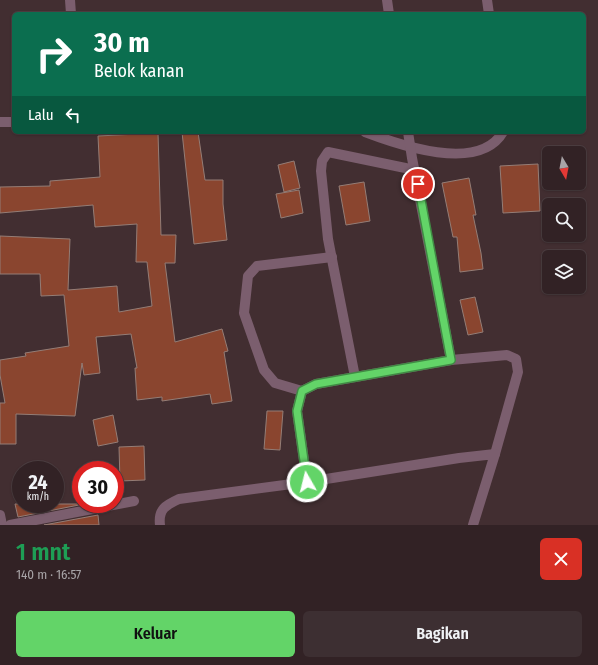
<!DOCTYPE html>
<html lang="id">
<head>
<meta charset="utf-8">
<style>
	body { margin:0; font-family:"Fira Sans Condensed",sans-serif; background:#3d2f32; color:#f1f3f6; height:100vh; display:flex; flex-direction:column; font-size:15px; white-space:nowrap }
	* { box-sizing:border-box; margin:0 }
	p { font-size:13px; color:#a8a4a7 }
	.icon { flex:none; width:22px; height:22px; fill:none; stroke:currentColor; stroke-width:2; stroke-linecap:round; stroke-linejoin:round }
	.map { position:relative; height:525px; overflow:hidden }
	.panel { display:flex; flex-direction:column; background:#322225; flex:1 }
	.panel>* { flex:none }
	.hud { position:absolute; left:12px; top:12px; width:574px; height:122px; border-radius:6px; box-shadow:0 1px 3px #0004,0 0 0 1px #4d3f42; background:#0b6e4f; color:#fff; overflow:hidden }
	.needle { width:26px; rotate:170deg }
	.fabs { position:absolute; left:542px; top:146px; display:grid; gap:8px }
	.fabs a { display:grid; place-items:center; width:44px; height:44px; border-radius:6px; background:#322225; box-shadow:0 1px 3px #0004,0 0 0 1px #4d3f42; font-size:20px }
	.speed { position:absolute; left:12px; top:461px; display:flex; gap:8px; font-size:20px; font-weight:700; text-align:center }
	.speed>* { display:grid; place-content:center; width:52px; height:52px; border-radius:50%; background:#322225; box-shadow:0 1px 3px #0004,0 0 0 1px #4d3f42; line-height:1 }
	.speed small { font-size:10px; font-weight:400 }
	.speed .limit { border:6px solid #d22; background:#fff; color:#111 }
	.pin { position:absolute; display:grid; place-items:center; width:34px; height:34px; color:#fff; margin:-17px; border:2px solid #fff; border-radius:50%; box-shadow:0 1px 4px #0007 }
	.me { position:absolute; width:44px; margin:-22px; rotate:352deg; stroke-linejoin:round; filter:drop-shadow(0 0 3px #0008) }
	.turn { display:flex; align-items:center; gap:14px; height:84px; padding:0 16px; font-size:18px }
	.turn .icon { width:52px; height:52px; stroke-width:2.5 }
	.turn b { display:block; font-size:28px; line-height:34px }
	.then { display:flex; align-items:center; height:38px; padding:0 16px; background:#0003; gap:8px; font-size:15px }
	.round { display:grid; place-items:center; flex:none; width:42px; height:42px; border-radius:6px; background:#3d2f32 }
	.head { display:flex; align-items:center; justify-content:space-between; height:68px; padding:0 16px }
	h1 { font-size:24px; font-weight:600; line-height:30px; color:#1e9e55 }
	.action { display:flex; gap:8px; margin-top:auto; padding:8px 16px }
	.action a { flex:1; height:46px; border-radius:6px; background:#63d468; color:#111; font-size:16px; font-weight:600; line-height:46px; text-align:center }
	.action a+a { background:#3d2f32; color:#f1f3f6 }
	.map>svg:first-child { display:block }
	.building { fill:#8a452f; stroke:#947d76 }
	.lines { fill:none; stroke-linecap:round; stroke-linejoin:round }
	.street { stroke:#7b5e6e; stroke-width:10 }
	.route-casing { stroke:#408a44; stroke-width:10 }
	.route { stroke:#63d468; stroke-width:7 }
</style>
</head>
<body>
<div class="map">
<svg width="598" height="525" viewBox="0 0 598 525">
	<rect width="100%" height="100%" fill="#422e31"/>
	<g class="building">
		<path d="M182,132H198L205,180H223V204L227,240L194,244Z"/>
		<path d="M158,133L161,235H176L175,263H165L175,342L222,329L228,351L224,352L232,401L212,404L210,394L162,401V397L137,400L135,368H137L131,334L96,337L100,373L84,375L82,363L75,416L16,414V444H0V403H5L0,375V360L26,356L25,353L69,346L64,295L41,296L40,274H0V236L70,239L68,290L117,286L119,312L152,306L147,262H136L137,224L95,227L93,205L0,213V187L50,186V181L100,177L98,136Z"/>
		<path d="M294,161L300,188L284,192L278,165Z"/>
		<path d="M538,164L540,211L503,213L500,166Z"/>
		<path d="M469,178L476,215H473L481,253L483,269L460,272L457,237H453L442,183Z"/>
		<path d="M364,182L370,221L346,225L339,186Z"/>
		<path d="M299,190L303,213L281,218L276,194Z"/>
		<path d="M475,297L483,332L468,335L460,300Z"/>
		<path d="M267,411H283L280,450L264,449Z"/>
		<path d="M113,415L118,442L98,446L93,420Z"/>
		<path d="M144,446L145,480L120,481L119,447Z"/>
		<path d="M15,504H84L18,517Z"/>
		<path d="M98,515L99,525H44Z"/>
	</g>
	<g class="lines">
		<g class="street">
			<path d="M70,0L71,14"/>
			<path d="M387,0L389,14"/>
			<path d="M487,0L489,14"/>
			<path d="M0,122H14"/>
			<path d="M365,132C399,145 479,173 503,132"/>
			<path d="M408,132L412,158L451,360"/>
			<path d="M355,377L328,239L321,171L322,161L328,152L415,170"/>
			<path d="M302,391L275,383L264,370L244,313L248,276L257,266L332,257"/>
			<path d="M307,482L297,411L302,391L316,384L451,360L507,355L516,359L518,372L495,454"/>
			<path d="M0,515L2,525"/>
			<path d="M10,525L134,501"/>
			<path d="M160,525C158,509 166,505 179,499L307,482L459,458L495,454L473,525"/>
		</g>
	</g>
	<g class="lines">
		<defs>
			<path id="route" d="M307,482L297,411L302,391L316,384L451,360L418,184"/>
		</defs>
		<use href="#route" class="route-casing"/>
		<use href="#route" class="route"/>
	</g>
</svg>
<div class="fabs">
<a><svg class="needle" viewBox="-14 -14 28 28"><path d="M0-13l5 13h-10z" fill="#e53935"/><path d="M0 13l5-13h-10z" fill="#a8a4a7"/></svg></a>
<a><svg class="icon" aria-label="search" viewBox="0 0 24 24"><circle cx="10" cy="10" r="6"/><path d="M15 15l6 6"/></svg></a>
<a><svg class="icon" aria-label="layers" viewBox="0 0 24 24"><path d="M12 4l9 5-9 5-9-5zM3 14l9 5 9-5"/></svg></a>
</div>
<div class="speed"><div>24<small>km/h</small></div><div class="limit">30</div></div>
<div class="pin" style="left:418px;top:184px;background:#d93025"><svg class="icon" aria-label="arrive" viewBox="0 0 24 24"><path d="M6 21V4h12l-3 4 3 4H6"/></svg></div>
<svg class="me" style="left:307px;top:482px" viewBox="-20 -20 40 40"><circle r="17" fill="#63d468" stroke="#fff" stroke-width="3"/><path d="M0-11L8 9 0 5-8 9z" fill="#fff"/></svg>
<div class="hud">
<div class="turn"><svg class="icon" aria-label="right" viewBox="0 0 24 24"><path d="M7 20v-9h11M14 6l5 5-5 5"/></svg><div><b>30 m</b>Belok kanan</div></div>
<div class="then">Lalu<svg class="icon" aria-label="left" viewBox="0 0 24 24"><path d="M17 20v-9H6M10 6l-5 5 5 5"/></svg></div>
</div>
</div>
<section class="panel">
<div class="head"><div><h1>1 mnt</h1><p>140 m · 16:57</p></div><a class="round" style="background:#d93025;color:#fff"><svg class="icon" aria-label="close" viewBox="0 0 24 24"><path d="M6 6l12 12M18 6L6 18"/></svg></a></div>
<div class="action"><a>Keluar</a><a>Bagikan</a></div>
</section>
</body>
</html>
